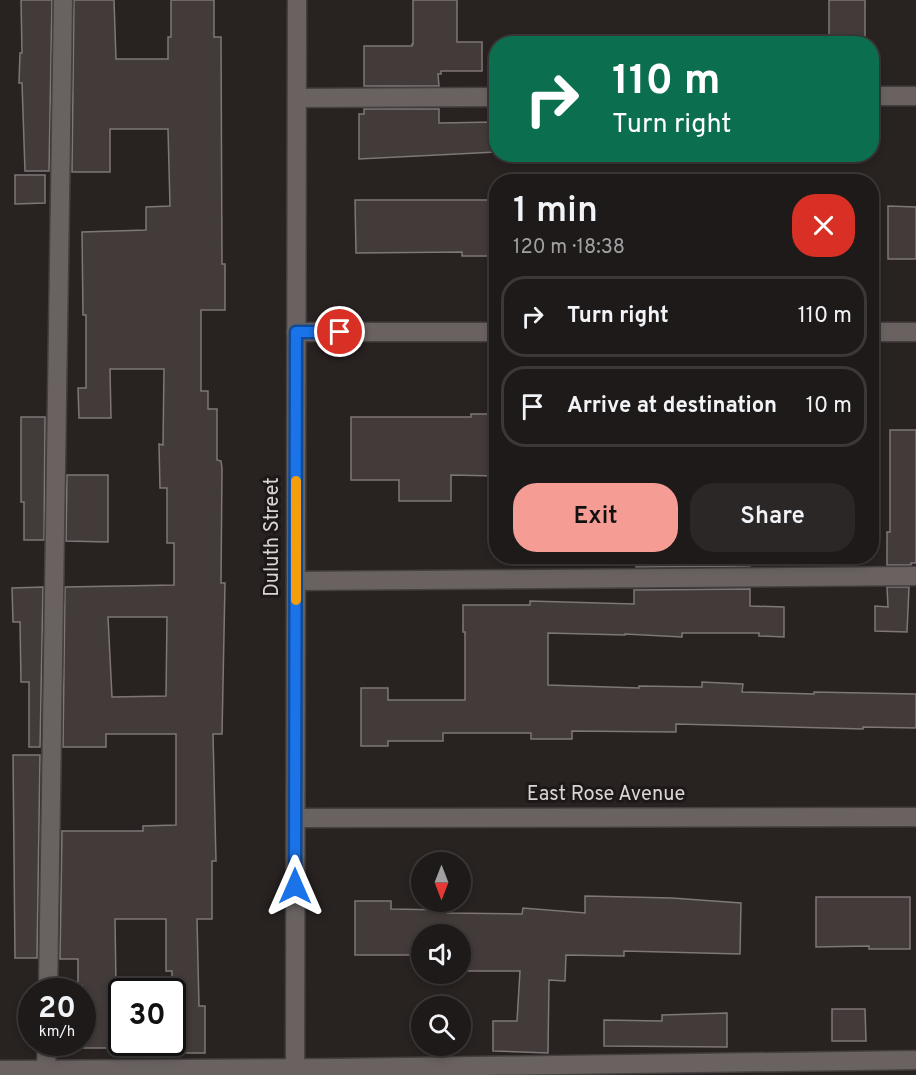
<!DOCTYPE html>
<html lang="en">
<head>
<meta charset="utf-8">
<style>
	body { margin:0; font-family:Overpass,sans-serif; background:#2b2726; color:#f1f3f6; height:100vh; display:flex; flex-direction:column; font-size:22px; white-space:nowrap }
	* { box-sizing:border-box; margin:0 }
	p { font-size:20px; color:#a1a1a2 }
	.icon { flex:none; width:33px; height:33px; fill:none; stroke:currentColor; stroke-width:2; stroke-linecap:round; stroke-linejoin:round }
	.map { position:relative; flex:1; overflow:hidden }
	.drawer { position:absolute; left:489px; top:174px; width:390px; height:390px; display:flex; flex-direction:column; background:#1e1a19; border-radius:24px; box-shadow:0 3px 9px #0003,0 0 0 2px #3c3838 }
	.drawer>* { flex:none }
	.guide { position:absolute; left:489px; top:36px; width:390px; height:126px; border-radius:24px; box-shadow:0 3px 9px #0003,0 0 0 2px #3c3838; background:#0b6e4f; color:#fff; overflow:hidden }
	.needle { width:39px; rotate:180deg }
	.fabs { position:absolute; left:411px; top:852px; display:grid; gap:12px }
	.fabs a { display:grid; place-items:center; width:60px; height:60px; border-radius:50%; background:#1e1a19; box-shadow:0 3px 9px #0003,0 0 0 2px #3c3838; font-size:30px }
	.speed { position:absolute; left:18px; top:978px; display:flex; gap:12px; font-size:30px; font-weight:700; text-align:center }
	.speed>* { display:grid; place-content:center; width:78px; height:78px; border-radius:50%; background:#1e1a19; box-shadow:0 3px 9px #0003,0 0 0 2px #3c3838; line-height:1 }
	.speed small { font-size:15px; font-weight:400 }
	.speed .limit { border:3px solid #111; border-radius:9px; background:#fff; color:#111 }
	.pin { position:absolute; display:grid; place-items:center; width:51px; height:51px; color:#fff; margin:-26px; border:3px solid #fff; border-radius:50%; box-shadow:0 2px 6px #0007 }
	.me { position:absolute; width:66px; margin:-33px; rotate:0deg; stroke-linejoin:round; filter:drop-shadow(0 0 4px #0008) }
	.turn { display:flex; align-items:center; gap:21px; height:126px; padding:0 24px; font-size:27px }
	.turn .icon { width:78px; height:78px; stroke-width:2.5 }
	.turn b { display:block; font-size:42px; line-height:51px }
	.round { display:grid; place-items:center; flex:none; width:63px; height:63px; border-radius:24px; background:#2b2726 }
	.summary { display:flex; align-items:center; justify-content:space-between; height:102px; padding:0 24px }
	h1 { font-size:36px; font-weight:600; line-height:45px }
	.action { display:flex; gap:12px; margin-top:auto; padding:12px 24px }
	.action a { flex:1; height:69px; border-radius:24px; background:#f59c94; color:#111; font-size:24px; font-weight:600; line-height:69px; text-align:center }
	.action a+a { background:#2b2726; color:#f1f3f6 }
	ul { padding:0; list-style:none }
	li { display:flex; align-items:center; gap:18px; height:81px; margin:0 12px 9px; padding:0 12px; border:3px solid #3c3838; border-radius:24px }
	li div { flex:1 }
	li b { display:block; font-size:22px }
	li em { font-style:normal }
	.map>svg:first-child { display:block }
	.building { fill:#423b3a; stroke:#7f7777; stroke-width:1.5; fill-rule:evenodd }
	.lines { fill:none; stroke-linecap:round; stroke-linejoin:round }
	.lane-casing { stroke:#454040; stroke-width:21 }
	.street-casing { stroke:#454040; stroke-width:21 }
	.lane { stroke:#696261; stroke-width:18 }
	.street { stroke:#696261; stroke-width:18 }
	.route-casing { stroke:#114b97; stroke-width:15 }
	.route { stroke:#1a73e8; stroke-width:10 }
	.slow { stroke:#f59e0b; stroke-width:10 }
	.labels { text-anchor:middle; dominant-baseline:central; stroke-width:6; stroke-linejoin:round; paint-order:stroke }
	.street-label { font-size:20px; fill:#d9d5d5; stroke:#1e1918 }
</style>
</head>
<body>
<div class="map">
<svg width="916" height="1075" viewBox="0 0 916 1075">
	<rect width="100%" height="100%" fill="#282221"/>
	<g class="building">
		<path d="M21,0H52L49,171H25L22,83H19L20,53H22Z"/>
		<path d="M74,0H114L116,59H168V37H171V0H214V37H221L222,264H225V310H201V391H208V409H217V460L221,461L222,468L221,583H225L222,734H213L216,861H212V919H197L199,1006H205V1053H172V971H166V919H115L116,985H109L111,1048H82V985H78V959H60L62,831H143V826L176,825V734H106V747H63L65,587L174,585V543H167V488H160L159,444L163,445L164,369H110L111,418H79L78,388H86V315H83L82,232L146,230V207L170,206L168,129H110V172H72ZM108,617H167L166,696L112,697Z"/>
		<path d="M413,0H457V42H482V71H441V74H438L439,86H364V46H412V44H413Z"/>
		<rect x="829" y="0" width="36" height="44"/>
		<path d="M364,109H439V123L496,122V152L359,159V114H364Z"/>
		<path d="M15,175H45V203L15,204Z"/>
		<path d="M355,200H496V256H462V252L356,253Z"/>
		<path d="M888,206L916,207V259H888Z"/>
		<path d="M471,414H496V476L451,475V501H399V480H351V417H471Z"/>
		<path d="M21,417H45L44,540H24V502H21Z"/>
		<path d="M890,430H916V563H911V565H887V532H890Z"/>
		<path d="M67,475H108V542L66,541Z"/>
		<path d="M636,556H750V566L636,567Z"/>
		<path d="M43,587L40,747H29V682H21L20,622H13L12,588Z"/>
		<path d="M887,587H909L907,632L875,631V606L888,607Z"/>
		<path d="M750,589V606L784,607V637L759,636V633H682V637L625,634V635L548,633V685L639,688V686L702,687V682L743,684L742,692L814,694V692L916,694V728L863,727V729L676,724V732L572,731V739H531V733H443V741H388V746H361V688H388V700H465V632H463V605H530V601L634,604V590Z"/>
		<path d="M13,755H40L37,958H15Z"/>
		<path d="M585,896L672,898L741,903L740,954L624,951V956L566,955L565,981L549,980L548,1053L493,1051V1021H517L520,971H462L460,934H422V955H355V901H391V909L447,910V913L522,914L523,908L585,913Z"/>
		<path d="M816,897H910V949H869V946L816,947Z"/>
		<path d="M832,1009H865L866,1041H832Z"/>
		<path d="M727,1013V1047L604,1046V1020L662,1021V1015Z"/>
	</g>
	<g class="lines">
		<defs>
			<g id="lane">
				<path d="M872,96H916"/>
				<path d="M297,98L496,97"/>
				<path d="M296,581L916,576"/>
				<path d="M48,992L63,0"/>
				<path d="M0,1070L337,1068L916,1060"/>
				<path d="M46,1070L47,1042"/>
			</g>
			<g id="street">
				<path d="M296,332H496"/>
				<path d="M872,332H916"/>
				<path d="M296,818L916,817"/>
				<path d="M295,1075L297,0"/>
			</g>
		</defs>
		<use href="#lane" class="lane-casing"/>
		<use href="#street" class="street-casing"/>
		<use href="#lane" class="lane"/>
		<use href="#street" class="street"/>
	</g>
	<g class="lines">
		<defs>
			<path id="route" d="M295,886L296,332H340"/>
		</defs>
		<use href="#route" class="route-casing"/>
		<use href="#route" class="route"/>
		<path class="slow" d="M296,600V481"/>
	</g>
	<g class="labels">
		<g class="street-label">
			<text transform="translate(273 537) rotate(-90)">Duluth Street</text>
			<text x="606" y="795">East Rose Avenue</text>
		</g>
	</g>
</svg>
<div class="fabs">
<a><svg class="needle" viewBox="-14 -14 28 28"><path d="M0-13l5 13h-10z" fill="#e53935"/><path d="M0 13l5-13h-10z" fill="#a1a1a2"/></svg></a>
<a><svg class="icon" aria-label="sound" viewBox="0 0 24 24"><path d="M4 9h4l5-4v14l-5-4H4zM17 9q2 3 0 6"/></svg></a>
<a><svg class="icon" aria-label="search" viewBox="0 0 24 24"><circle cx="10" cy="10" r="6"/><path d="M15 15l6 6"/></svg></a>
</div>
<div class="speed"><div>20<small>km/h</small></div><div class="limit">30</div></div>
<div class="pin" style="left:340px;top:332px;background:#d93025"><svg class="icon" aria-label="arrive" viewBox="0 0 24 24"><path d="M6 21V4h12l-3 4 3 4H6"/></svg></div>
<svg class="me" style="left:295px;top:886px" viewBox="-20 -20 40 40"><path d="M0-17L14 15 0 8-14 15z" fill="#1a73e8" stroke="#fff" stroke-width="4"/></svg>
<div class="guide">
<div class="turn"><svg class="icon" aria-label="right" viewBox="0 0 24 24"><path d="M7 20v-9h11M14 6l5 5-5 5"/></svg><div><b>110 m</b>Turn right</div></div>
</div>
<section class="drawer">
<div class="summary"><div><h1>1 min</h1><p>120 m · 18:38</p></div><a class="round" style="background:#d93025;color:#fff"><svg class="icon" aria-label="close" viewBox="0 0 24 24"><path d="M6 6l12 12M18 6L6 18"/></svg></a></div>
<ul>
<li><svg class="icon" aria-label="right" viewBox="0 0 24 24"><path d="M7 20v-9h11M14 6l5 5-5 5"/></svg><div><b>Turn right</b></div><em>110 m</em></li>
<li><svg class="icon" aria-label="arrive" viewBox="0 0 24 24"><path d="M6 21V4h12l-3 4 3 4H6"/></svg><div><b>Arrive at destination</b></div><em>10 m</em></li>
</ul>
<div class="action"><a>Exit</a><a>Share</a></div>
</section>
</div>
</body>
</html>
